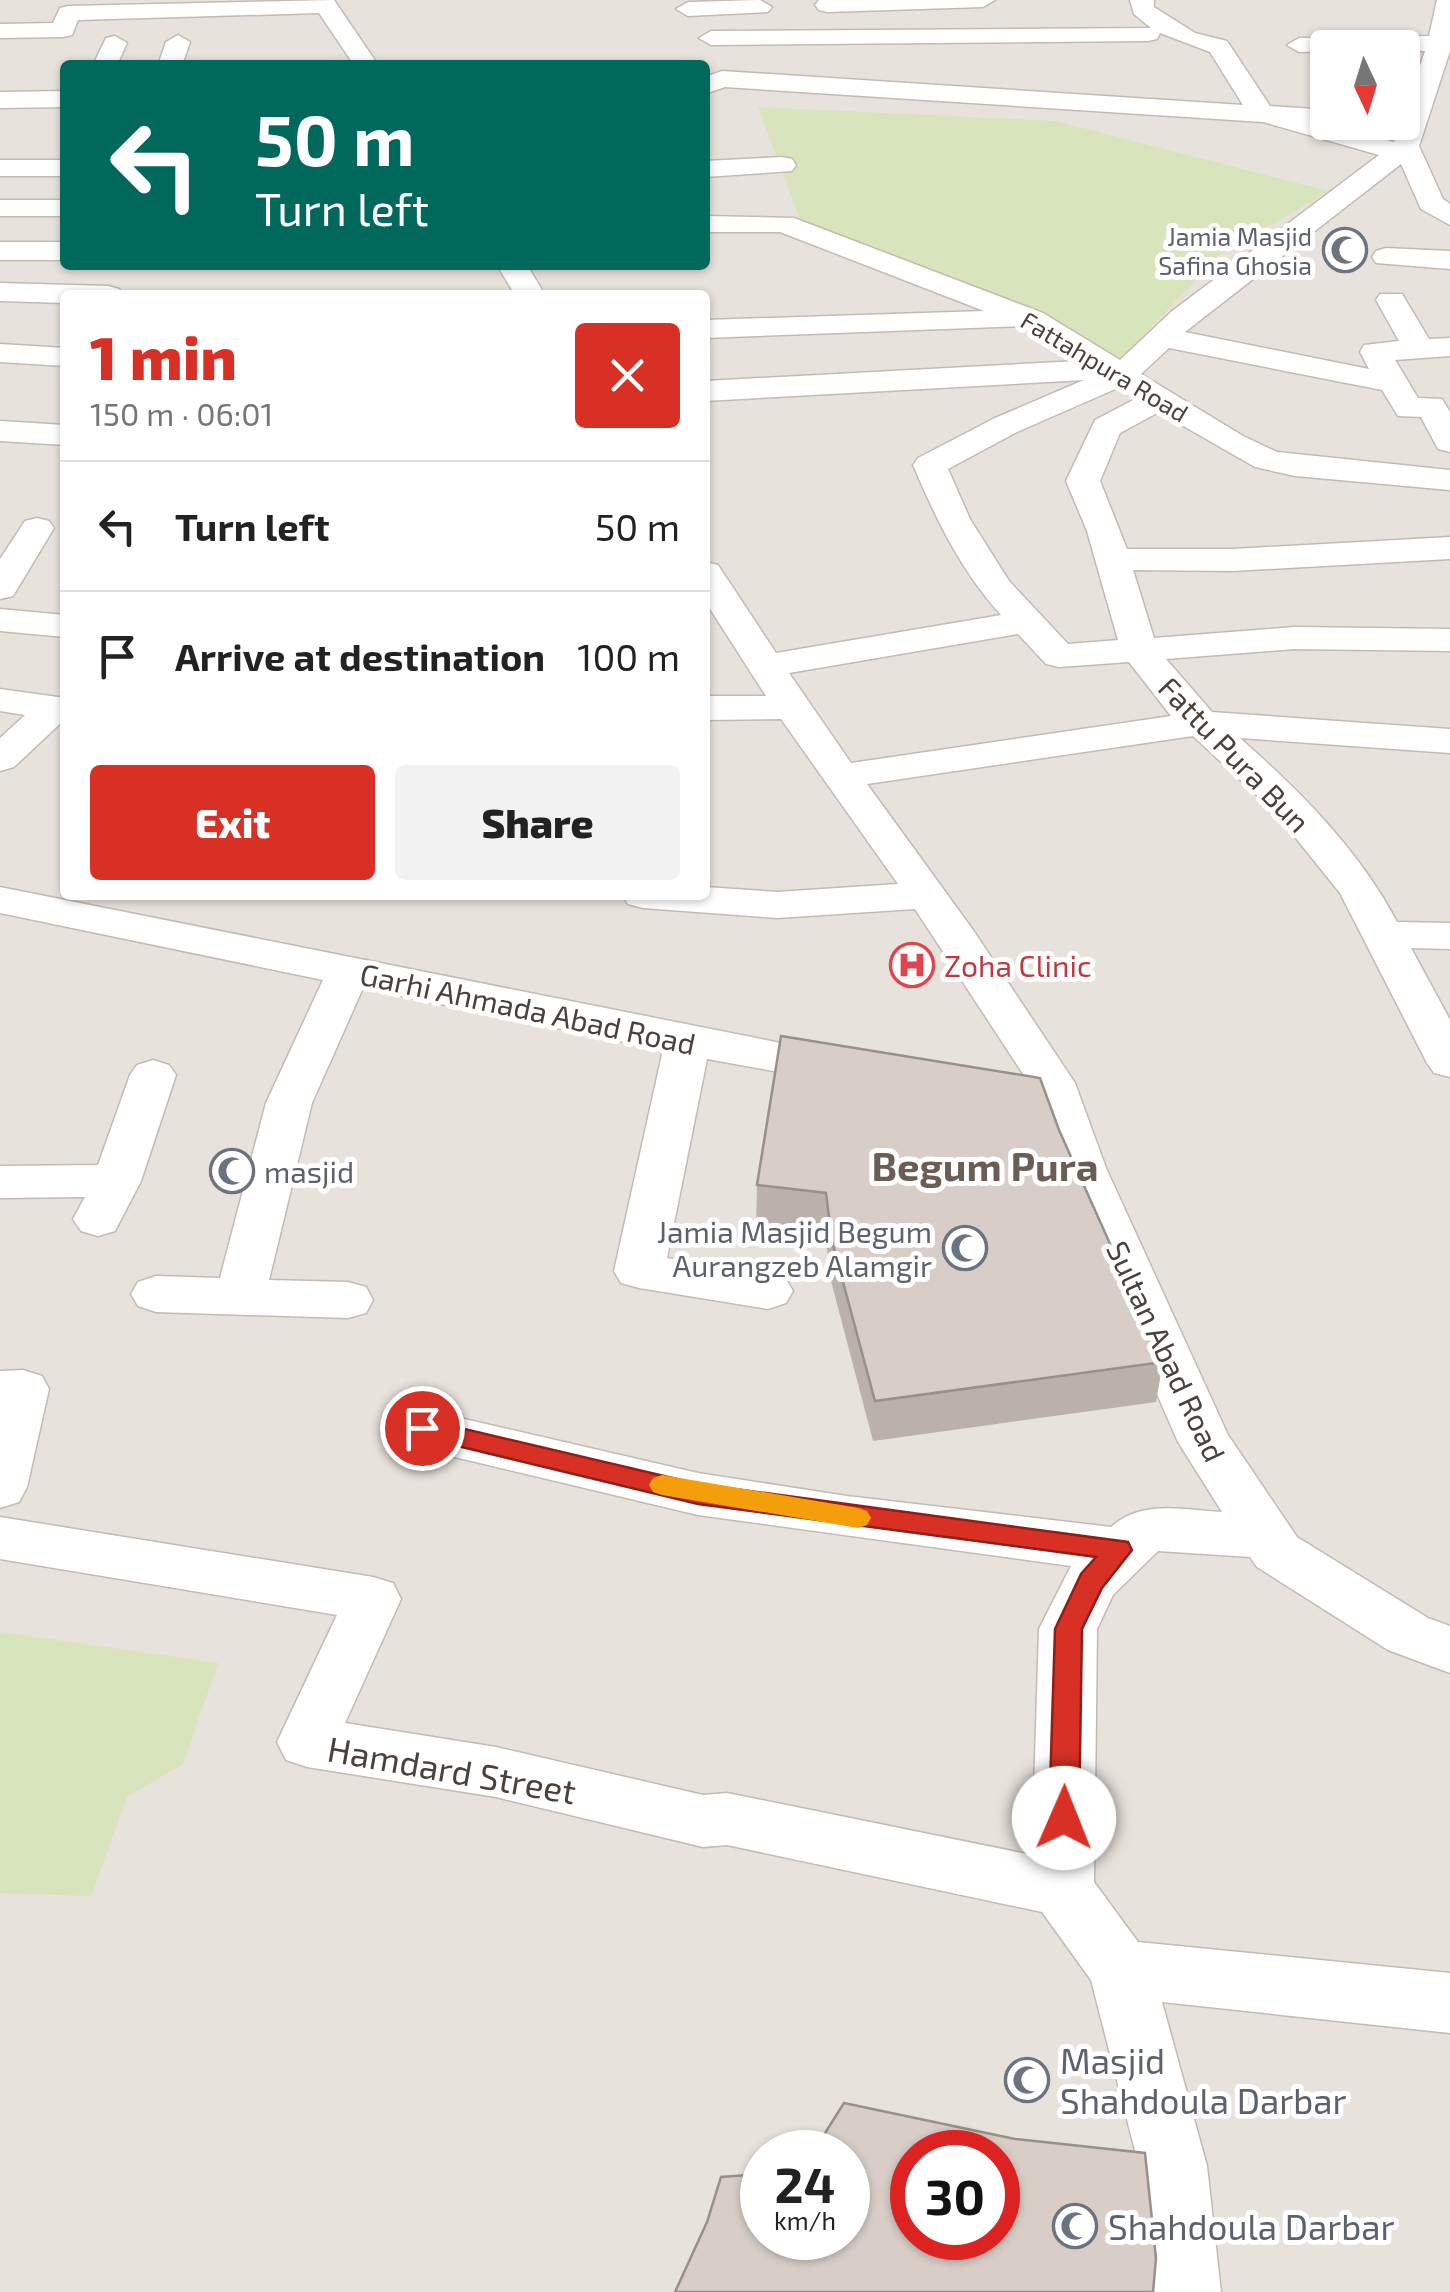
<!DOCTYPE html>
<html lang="en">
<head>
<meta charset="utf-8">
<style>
	body { margin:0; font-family:"Exo 2",sans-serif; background:#f2f2f2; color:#222; height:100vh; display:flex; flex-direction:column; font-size:38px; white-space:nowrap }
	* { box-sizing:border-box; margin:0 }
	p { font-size:32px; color:#767676 }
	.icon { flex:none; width:55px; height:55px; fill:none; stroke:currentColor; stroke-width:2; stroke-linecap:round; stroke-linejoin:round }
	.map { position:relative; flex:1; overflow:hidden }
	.details { position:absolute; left:60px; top:290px; width:650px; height:610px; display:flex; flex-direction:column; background:#fff; border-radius:10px; box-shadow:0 2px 8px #0004 }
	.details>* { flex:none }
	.guide { position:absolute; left:60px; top:60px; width:650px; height:210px; border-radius:10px; box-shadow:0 2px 8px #0004; background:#00695c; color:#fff; overflow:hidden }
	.needle { width:65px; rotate:176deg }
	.tools { position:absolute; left:1310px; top:30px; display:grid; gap:20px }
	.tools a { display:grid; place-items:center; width:110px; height:110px; border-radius:10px; background:#fff; box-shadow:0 2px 8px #0004; font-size:50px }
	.speed { position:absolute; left:740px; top:2130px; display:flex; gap:20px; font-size:50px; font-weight:700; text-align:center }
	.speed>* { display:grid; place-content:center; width:130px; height:130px; border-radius:50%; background:#fff; box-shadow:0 2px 8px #0004; line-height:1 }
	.speed small { font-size:25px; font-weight:400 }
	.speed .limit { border:15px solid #d22; background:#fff; color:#111 }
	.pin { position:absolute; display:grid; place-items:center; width:85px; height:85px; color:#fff; margin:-42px; border:5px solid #fff; border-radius:50%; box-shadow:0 2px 10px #0007 }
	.me { position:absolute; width:110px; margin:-55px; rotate:1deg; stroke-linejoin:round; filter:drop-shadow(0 0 8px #0008) }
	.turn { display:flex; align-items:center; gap:35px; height:210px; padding:0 30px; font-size:45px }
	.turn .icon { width:130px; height:130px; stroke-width:2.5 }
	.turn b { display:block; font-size:70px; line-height:85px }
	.round { display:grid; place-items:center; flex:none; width:105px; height:105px; border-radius:10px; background:#f2f2f2 }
	.overview { display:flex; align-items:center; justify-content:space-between; height:170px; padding:0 30px }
	h1 { font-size:60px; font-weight:800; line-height:75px; color:#d93025 }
	.cta { display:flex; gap:20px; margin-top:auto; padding:20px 30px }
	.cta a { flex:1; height:115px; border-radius:10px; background:#d93025; color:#fff; font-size:40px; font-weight:800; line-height:115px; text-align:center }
	.cta a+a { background:#f2f2f2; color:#222 }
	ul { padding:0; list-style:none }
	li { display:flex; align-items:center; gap:30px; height:130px; padding:0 30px; border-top:2px solid #e0e0e0 }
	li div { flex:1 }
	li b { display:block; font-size:38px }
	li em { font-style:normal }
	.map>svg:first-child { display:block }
	.residential { fill:#e8e2dc; fill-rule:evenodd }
	.green { fill:#d8e4bb }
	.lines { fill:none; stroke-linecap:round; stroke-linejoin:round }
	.minor-casing { stroke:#c3bab3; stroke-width:3 }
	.minor { fill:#fff; fill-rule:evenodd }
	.wall { fill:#bab1ab }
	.building { fill:#d8cec7; stroke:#97908b; stroke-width:2.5; fill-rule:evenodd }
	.route { fill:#d93025; stroke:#8d1f18; stroke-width:2.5 }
	.slow { fill:#f59e0b }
	.labels { text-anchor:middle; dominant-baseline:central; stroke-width:10; stroke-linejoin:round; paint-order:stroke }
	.far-worship-label { font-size:25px; fill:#5b616d; stroke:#fff; text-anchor:end }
	.far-street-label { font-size:25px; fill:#49413b; stroke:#fff }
	.street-label { font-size:30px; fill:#49413b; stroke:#fff }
	.health-label { font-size:30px; fill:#be3a42; stroke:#fff; text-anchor:start }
	.worship-label { font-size:30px; fill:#5b616d; stroke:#fff; text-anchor:start }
	.near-street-label { font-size:35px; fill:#49413b; stroke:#fff }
	.near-worship-label { font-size:35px; fill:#5b616d; stroke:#fff; text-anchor:start }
	.district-label { font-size:40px; font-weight:bold; fill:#6b5d53; stroke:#fff }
</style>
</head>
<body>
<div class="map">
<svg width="1450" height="2292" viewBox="0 0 1450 2292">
	<rect width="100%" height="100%" fill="#f5f1ed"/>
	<path class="residential" d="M0,0H1450V2292H0ZM1328,48H1402V122H1328ZM65,65H705V265H65ZM65,295H705V895H65ZM762,2152H848V2238H762ZM912,2152H998V2238H912Z"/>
	<g class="green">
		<path d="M758,107L1055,121L1329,191L1220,255L1119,361L1052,318L801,222Z"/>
		<path d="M0,1632L218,1663L183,1764L127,1797L91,1896L0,1893Z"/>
	</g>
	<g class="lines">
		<defs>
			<g id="minor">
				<path d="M334,0L378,65H354L319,13L78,20L72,35L63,37L0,38V24L53,23L60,8L68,6Z"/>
				<path d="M760,0L772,7L768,12L688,16L676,9L688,2Z"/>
				<path d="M819,0H995L983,7L827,12L819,10L815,5Z"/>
				<path d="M1130,0H1154V7L1195,33L1227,41L1270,106L1328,110V122H1338L1332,125L1394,142L1425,51L1328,48V51L1299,52L1287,45L1299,38L1429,36L1437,0H1450V51L1419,146L1443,199L1450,204V225L1421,209L1401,164L1185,332L1369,369L1360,352L1364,345L1399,341L1376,300L1380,294H1402L1429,339L1450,338V356L1395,360L1418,398L1442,399L1450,412V452L1438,449L1421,417L1398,416L1382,390L1169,348L1141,374L1243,436L1277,452L1450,470V490L1295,476L1255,467L1159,412L1120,433L1100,481L1127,549H1233L1450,537V559L1233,571L1133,570L1154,638L1294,627L1450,629V651L1294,649L1166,659L1212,712L1450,729V753L1240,738C1301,792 1359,850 1397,922L1450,923V949L1411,948L1450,1020V1077L1434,1073L1427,1063L1340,893L1274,811L1193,736L867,784L973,930L1075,1083L1106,1168L1228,1435L1297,1537L1428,1618L1450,1626V1673L1388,1650L1257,1567L1250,1557L1158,1551L1113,1595L1097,1629L1094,1882L1138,1942L1450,1973V2033L1162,2002L1207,2166L1221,2292H1149L1139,2166L1091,1980L1042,1912L727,1845L703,1847L496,1797L307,1767L286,1760L277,1742L337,1615L0,1559V1517L373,1577L393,1583L401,1599L345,1723L496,1747L703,1795L727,1793L1032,1855L1039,1629L1071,1566L698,1515L421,1449L402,1443L394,1429L402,1415L421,1409L698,1473L847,1496L1111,1527C1142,1499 1183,1510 1222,1512L1178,1442L1058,1168L1029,1083L915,909L777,918L643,908L628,904L622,895H705V887L777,892L898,884L781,719L705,720V696H766L705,601V562L718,565L776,653L1001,615C961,571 936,519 913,465L918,458L995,418L1084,380L705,401V381L1078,361L1022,326L705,338V320L984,311L780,232H705V216L794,218L1043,313L1120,360L1171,312L1379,155L1263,122L725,87L705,94V77L722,71L1243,105L1210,52L1160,33L1157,39L1148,41L711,45L699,38L711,31L1151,28L1134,14ZM1120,387L1137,398L1095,420L1066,481L1087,531L1118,640L1068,644L1009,581L970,519L948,469L1017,432ZM1018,634L1046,664L1059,667L1129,662L1171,716L851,763L789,673Z"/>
				<path d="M178,35L190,42L182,65H158L166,42Z"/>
				<path d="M115,36L127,43L117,65H93L106,38Z"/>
				<path d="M65,91V107L0,108V92Z"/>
				<path d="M782,157L792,159L796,165L792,171L705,177V161Z"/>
				<rect x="0" y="160" width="65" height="16"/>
				<rect x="0" y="200" width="65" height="16"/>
				<rect x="0" y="242" width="65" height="18"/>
				<path d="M1386,248L1450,251V269L1376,263L1372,257L1376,251Z"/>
				<path d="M497,265H527L545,295H515Z"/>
				<path d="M0,283L108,286L119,289L123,295H65V303L0,301Z"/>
				<path d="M0,344L65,348V366L0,362Z"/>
				<path d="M0,421L65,425V445L0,441Z"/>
				<path d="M37,518L49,521L54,528L13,596L0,599V559L25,521Z"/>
				<path d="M0,609L65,615V637L0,631Z"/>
				<path d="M0,689L65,698V719L14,767L0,771V738L25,715L0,711Z"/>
				<path d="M0,887L856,1058L863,1068L856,1078L840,1083L707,1059L667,1258L786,1279L793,1291L786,1303L768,1309L639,1288L621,1283L614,1271L663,1050L363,988L312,1103L269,1280L348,1282L366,1287L373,1300L366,1313L348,1318L156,1312L138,1306L131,1294L138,1282L156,1276L220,1278L266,1103L323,980L0,913Z"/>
				<path d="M153,1060L169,1065L176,1075L141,1181L115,1231L98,1236L81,1231L73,1219L85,1197L0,1198V1166L98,1165L130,1075L137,1065Z"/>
				<path d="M23,1370L42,1376L49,1389L27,1487L19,1502L0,1508V1371Z"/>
			</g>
		</defs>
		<use href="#minor" class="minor-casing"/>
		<use href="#minor" class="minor"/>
	</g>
	<path class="wall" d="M1059,1130L1163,1362L1156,1402L873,1441L831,1281L825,1233L756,1226L757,1185Z"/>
	<g class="building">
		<path d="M781,1036L1040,1078L1059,1130L1163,1362L875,1401L832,1241L826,1193L757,1185Z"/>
		<path d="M844,2103L1015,2139L1145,2153L1156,2258L1153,2292H675L707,2222L721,2177L762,2174V2238H848V2152H813ZM912,2152H998V2238H912Z"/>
	</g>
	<path class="route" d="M422,1419L698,1484L1128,1542L1132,1550L1102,1588L1082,1629L1079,1818L1074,1827L1064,1830L1054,1827L1049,1818L1055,1629L1081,1574L1096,1557L698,1504L412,1435L409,1428L412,1422Z"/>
	<path class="slow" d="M662,1475L858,1508L867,1511L871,1518L867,1525L858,1528L662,1495L653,1492L649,1485L653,1478Z"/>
	<defs>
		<symbol id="mosque-ring" viewBox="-11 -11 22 22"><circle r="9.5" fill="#fff" stroke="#6b7280" stroke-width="1.5"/><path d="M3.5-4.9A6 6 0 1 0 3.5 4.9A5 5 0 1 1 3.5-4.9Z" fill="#6b7280"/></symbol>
		<symbol id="hospital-ring" viewBox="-11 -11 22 22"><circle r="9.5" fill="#fff" stroke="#e0444e" stroke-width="1.5"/><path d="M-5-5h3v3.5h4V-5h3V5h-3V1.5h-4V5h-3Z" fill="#e0444e"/></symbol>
	</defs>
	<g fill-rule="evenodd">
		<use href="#mosque-ring" x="1320" y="225" width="50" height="50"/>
		<use href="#hospital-ring" x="887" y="940" width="50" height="50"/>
		<use href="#mosque-ring" x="207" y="1146" width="50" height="50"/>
		<use href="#mosque-ring" x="940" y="1223" width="50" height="50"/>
		<use href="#mosque-ring" x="1002" y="2055" width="50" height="50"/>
		<use href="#mosque-ring" x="1050" y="2201" width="50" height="50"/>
	</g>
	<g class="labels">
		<g class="far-worship-label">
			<text x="1312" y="236">Jamia Masjid<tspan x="1312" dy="29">Safina Ghosia</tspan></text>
		</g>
		<g class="far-street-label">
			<text transform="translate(1105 366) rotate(31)">Fattahpura Road</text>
		</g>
		<g class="street-label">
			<text transform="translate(1235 754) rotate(46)">Fattu Pura Bun</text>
			<text transform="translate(528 1008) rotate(12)">Garhi Ahmada Abad Road</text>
			<text transform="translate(1167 1351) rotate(65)">Sultan Abad Road</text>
		</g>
		<g class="health-label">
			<text x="944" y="965">Zoha Clinic</text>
		</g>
		<g class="worship-label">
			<text x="264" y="1171">masjid</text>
			<text x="932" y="1231" text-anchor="end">Jamia Masjid Begum<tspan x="932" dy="34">Aurangzeb Alamgir</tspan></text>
		</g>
		<g class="near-street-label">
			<text transform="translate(452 1769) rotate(10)">Hamdard Street</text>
		</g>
		<g class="near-worship-label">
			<text x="1060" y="2060">Masjid<tspan x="1060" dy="40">Shahdoula Darbar</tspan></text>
			<text x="1108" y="2226">Shahdoula Darbar</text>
		</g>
		<g class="district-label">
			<text x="985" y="1165">Begum Pura</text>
		</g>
	</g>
</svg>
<div class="tools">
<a><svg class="needle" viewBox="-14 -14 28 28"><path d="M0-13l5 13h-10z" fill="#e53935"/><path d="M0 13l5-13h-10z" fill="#767676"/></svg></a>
</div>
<div class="speed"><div>24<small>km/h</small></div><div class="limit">30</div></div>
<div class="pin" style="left:422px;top:1428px;background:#d93025"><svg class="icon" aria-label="arrive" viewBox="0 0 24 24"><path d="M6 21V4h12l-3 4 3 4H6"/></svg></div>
<svg class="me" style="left:1064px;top:1818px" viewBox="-20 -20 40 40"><circle r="19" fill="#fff"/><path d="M0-13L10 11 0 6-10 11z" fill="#d93025"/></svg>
<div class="guide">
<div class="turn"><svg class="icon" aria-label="left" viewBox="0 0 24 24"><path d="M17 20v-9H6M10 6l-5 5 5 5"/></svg><div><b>50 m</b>Turn left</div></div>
</div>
<section class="details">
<div class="overview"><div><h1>1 min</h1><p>150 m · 06:01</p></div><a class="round" style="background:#d93025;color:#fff"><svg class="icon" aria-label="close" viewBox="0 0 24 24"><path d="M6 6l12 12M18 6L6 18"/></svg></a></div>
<ul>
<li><svg class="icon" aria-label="left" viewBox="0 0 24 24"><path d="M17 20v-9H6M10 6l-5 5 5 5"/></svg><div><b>Turn left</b></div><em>50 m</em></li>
<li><svg class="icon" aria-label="arrive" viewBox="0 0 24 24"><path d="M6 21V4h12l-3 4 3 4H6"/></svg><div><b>Arrive at destination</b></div><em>100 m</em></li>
</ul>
<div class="cta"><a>Exit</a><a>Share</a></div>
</section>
</div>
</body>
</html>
